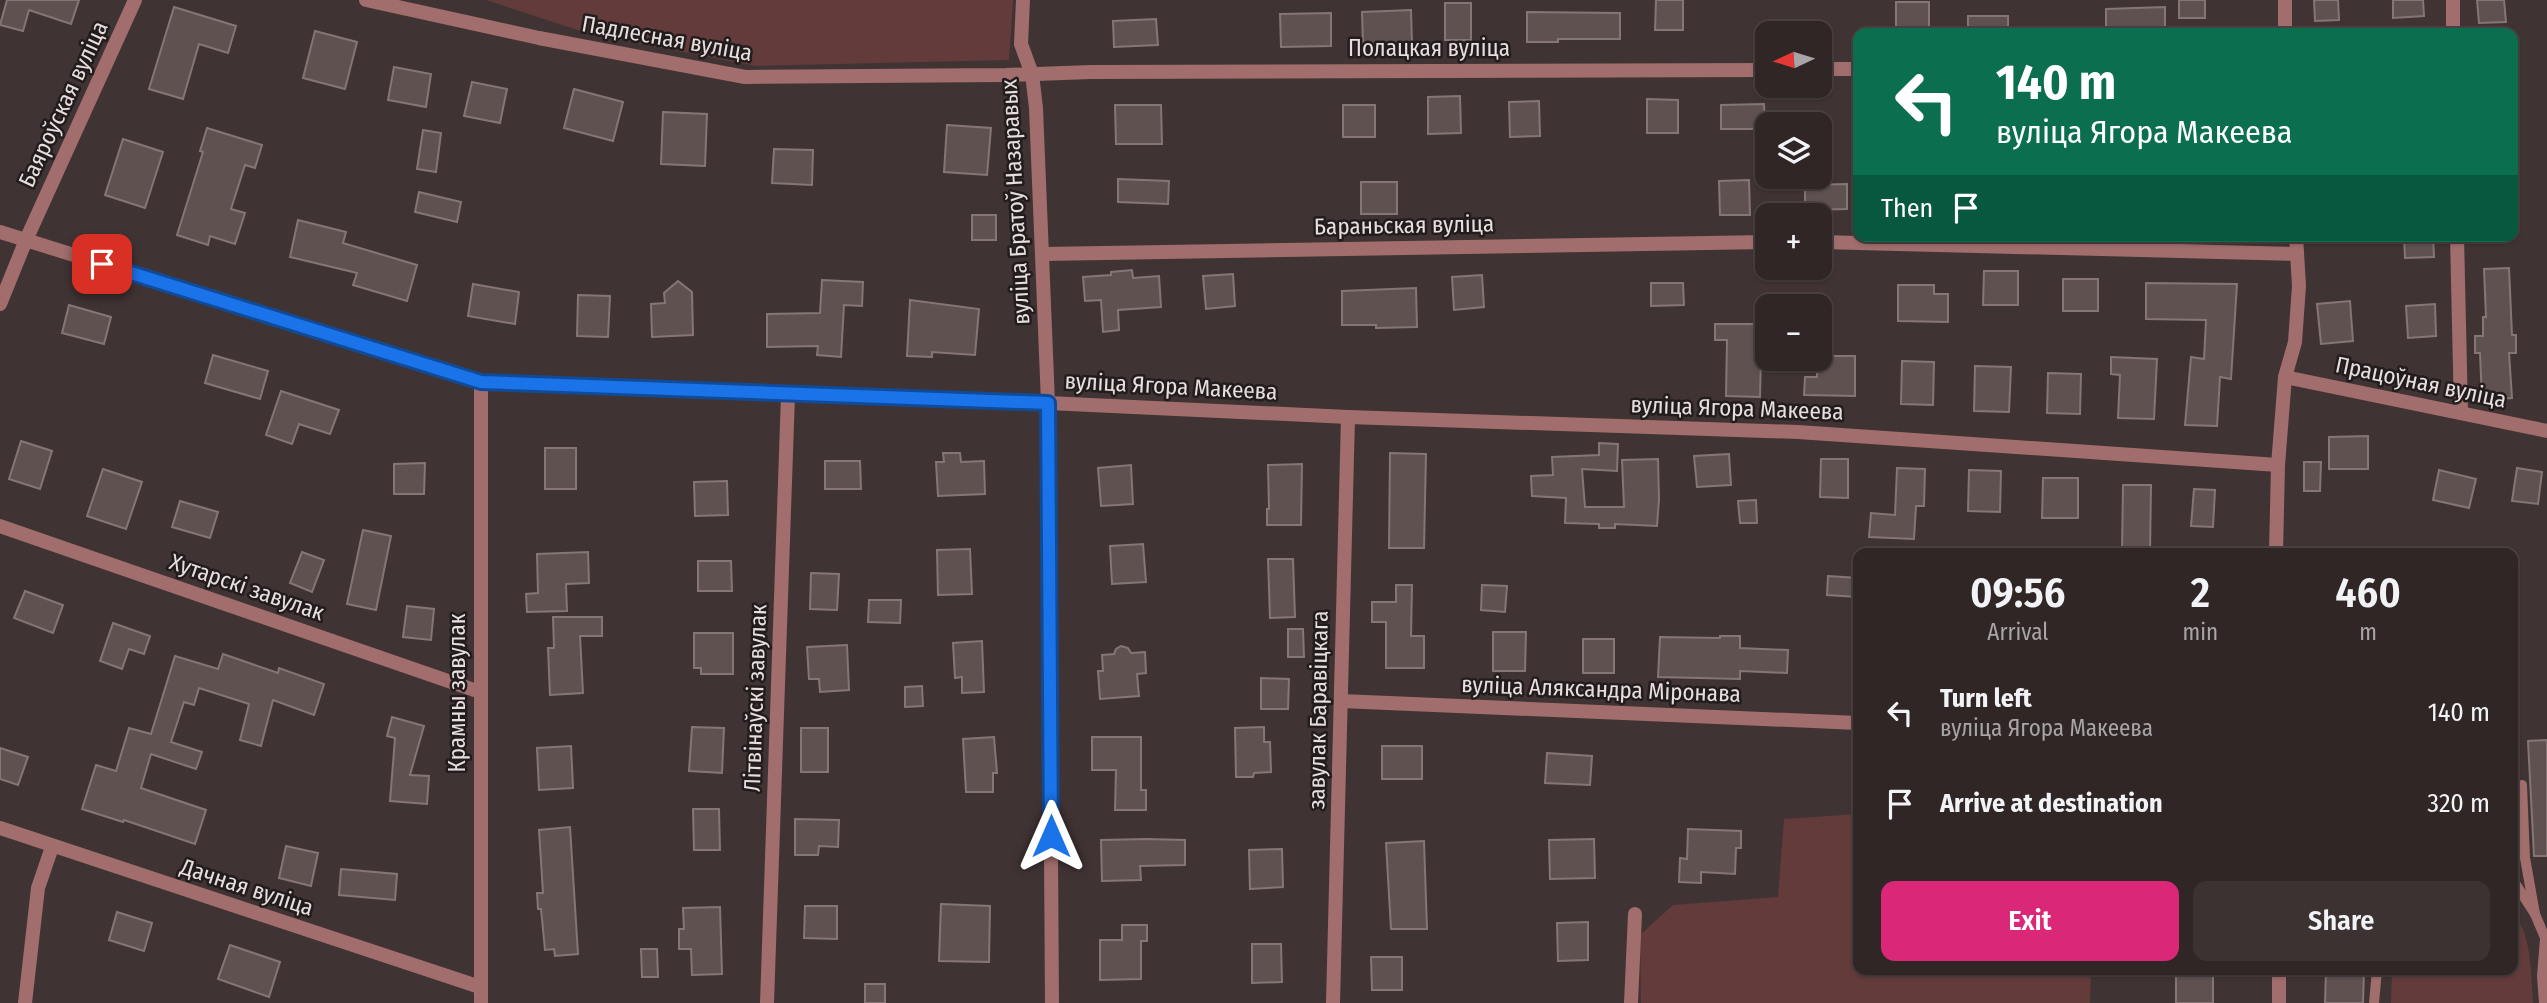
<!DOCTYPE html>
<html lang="en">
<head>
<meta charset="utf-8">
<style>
	body { margin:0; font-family:"Fira Sans Condensed",sans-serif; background:#3c3232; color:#f1f3f6; height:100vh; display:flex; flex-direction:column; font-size:26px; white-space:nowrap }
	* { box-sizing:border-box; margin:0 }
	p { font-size:23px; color:#a8a5a7 }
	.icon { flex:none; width:38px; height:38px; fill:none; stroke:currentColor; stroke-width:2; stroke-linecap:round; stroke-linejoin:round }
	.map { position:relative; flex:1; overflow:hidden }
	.drawer { position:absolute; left:1853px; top:548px; width:665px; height:427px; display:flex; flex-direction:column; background:#302626; border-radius:14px; box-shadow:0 2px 5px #0004,0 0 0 2px #4b4343 }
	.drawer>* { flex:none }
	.hud { position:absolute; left:1853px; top:28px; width:665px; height:214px; border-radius:14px; box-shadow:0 2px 5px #0004,0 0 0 2px #4b4343; background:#0b6e4f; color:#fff; overflow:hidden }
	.needle { width:46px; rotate:266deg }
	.controls { position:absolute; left:1755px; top:21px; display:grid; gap:14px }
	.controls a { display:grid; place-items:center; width:77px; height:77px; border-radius:14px; background:#302626; box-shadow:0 2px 5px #0004,0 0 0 2px #4b4343; font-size:35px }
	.pin { position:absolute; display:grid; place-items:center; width:60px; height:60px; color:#fff; margin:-30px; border-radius:14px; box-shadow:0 4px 10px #0006 }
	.me { position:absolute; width:77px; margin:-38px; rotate:0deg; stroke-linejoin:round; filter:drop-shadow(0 0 5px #0008) }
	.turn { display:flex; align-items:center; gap:24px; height:147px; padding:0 28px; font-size:32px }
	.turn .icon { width:91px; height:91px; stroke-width:2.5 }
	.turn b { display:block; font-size:49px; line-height:60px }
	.then { display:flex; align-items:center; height:66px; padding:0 28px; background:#0003; gap:14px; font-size:26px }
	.eta { display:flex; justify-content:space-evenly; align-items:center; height:119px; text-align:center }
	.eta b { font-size:42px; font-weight:600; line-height:49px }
	.primary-button { display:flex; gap:14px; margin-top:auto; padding:14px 28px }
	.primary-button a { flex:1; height:80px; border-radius:14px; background:#db2777; color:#fff; font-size:28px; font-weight:600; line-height:80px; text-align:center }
	.primary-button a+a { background:#3c3232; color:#f1f3f6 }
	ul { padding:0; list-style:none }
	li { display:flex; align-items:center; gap:21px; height:91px; padding:0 28px }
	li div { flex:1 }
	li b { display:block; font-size:26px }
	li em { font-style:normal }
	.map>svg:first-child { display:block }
	.green { fill:#633b3b }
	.building { fill:#605151; stroke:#857675; stroke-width:2 }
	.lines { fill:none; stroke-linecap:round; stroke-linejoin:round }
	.service { stroke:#a16e6d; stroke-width:10 }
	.minor { stroke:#a16e6d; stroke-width:14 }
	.route-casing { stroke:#114b97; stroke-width:18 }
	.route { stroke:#1a73e8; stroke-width:12 }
	.labels { text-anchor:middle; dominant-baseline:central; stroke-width:5; stroke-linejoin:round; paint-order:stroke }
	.street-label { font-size:23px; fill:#e7dede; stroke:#231c1c }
</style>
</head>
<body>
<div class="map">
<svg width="2547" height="1003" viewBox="0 0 2547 1003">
	<rect width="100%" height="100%" fill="#403333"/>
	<g class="green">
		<path d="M486,0H1013L1009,60L756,66L590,34Z"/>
		<path d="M1858,814V970H2091L2090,1003H1641L1640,935L1673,905L1778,897L1784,819Z"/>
		<path d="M2513,911C2532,937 2531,972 2533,1003H2391L2392,970H2513Z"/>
	</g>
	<g class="building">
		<path d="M7,0H79L71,24L29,10L23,31L0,25Z"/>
		<path d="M1656,0H1683V30H1655Z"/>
		<rect x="2179" y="0" width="26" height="18"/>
		<path d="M2314,0H2338L2339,20L2315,21Z"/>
		<path d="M2393,0H2423L2424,16L2393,18Z"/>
		<path d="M2477,0H2504L2506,22L2479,23Z"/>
		<rect x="1896" y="2" width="33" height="31"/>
		<rect x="1445" y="3" width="26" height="37"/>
		<path d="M174,7L236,26L228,53L199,44L183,99L149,89Z"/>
		<path d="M2165,7V33H2106V9Z"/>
		<path d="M1411,10L1412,44L1363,46L1362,12Z"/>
		<path d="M1527,12L1620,13V39H1558V42H1527Z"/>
		<path d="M1331,13V46L1281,47L1280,14Z"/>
		<rect x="1968" y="16" width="40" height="17"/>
		<path d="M1156,19L1158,45L1114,47L1113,21Z"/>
		<path d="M315,31L357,42L345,89L303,78Z"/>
		<path d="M394,67L431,74L426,107L388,100Z"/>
		<path d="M472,82L507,89L500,123L464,116Z"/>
		<path d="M574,89L623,102L613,141L564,128Z"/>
		<path d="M1460,96L1461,133L1428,134V97Z"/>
		<path d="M1647,99L1678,100V133H1647Z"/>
		<path d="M1539,101L1540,136L1510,137L1509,102Z"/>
		<path d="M1764,104L1765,129H1721V105Z"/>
		<path d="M1115,105H1161L1162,144H1116Z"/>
		<rect x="1343" y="105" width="32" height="32"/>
		<path d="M663,112L707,114L705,166L661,164Z"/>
		<path d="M947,125L991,128L987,175L944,172Z"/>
		<path d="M207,128L262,145L255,168L245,165L231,209L245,213L235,244L210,236L208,245L177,235L203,152L200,151Z"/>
		<path d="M423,130L441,133L436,172L417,169Z"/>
		<path d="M123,139L163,152L145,208L105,195Z"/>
		<path d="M774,149L813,150L812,185L772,183Z"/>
		<path d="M1118,179L1169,181L1168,204L1118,202Z"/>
		<path d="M1749,180L1750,215H1720L1719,181Z"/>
		<rect x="1361" y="182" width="36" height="32"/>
		<path d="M1847,184V209L1805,210V185Z"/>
		<path d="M419,192L461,202L457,222L415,212Z"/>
		<rect x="972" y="215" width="24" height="25"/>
		<path d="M298,220L346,232L343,243L417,265L407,301L353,285L357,273L290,257Z"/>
		<path d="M2404,236H2433L2434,257L2405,258Z"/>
		<path d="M2509,268L2512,335H2516V353H2509L2512,398L2482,400L2480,353H2475V336H2483V317H2486L2484,269Z"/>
		<path d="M1132,270L1133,278L1159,276L1161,307L1118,310L1119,330L1103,332L1101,300L1085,301L1083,277L1111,275V272Z"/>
		<path d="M1984,271H2018V305H1983Z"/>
		<path d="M1233,274L1235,306L1206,309L1203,276Z"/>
		<path d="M1482,275L1484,307L1454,310L1452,277Z"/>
		<rect x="2063" y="279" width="35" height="32"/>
		<path d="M822,280L863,282L862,306L844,305L841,357L817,355L818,346L767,347V314L820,313Z"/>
		<path d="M678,281L692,292L693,335L652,337L651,304L665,303L664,293Z"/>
		<path d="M1651,283H1683L1684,305L1651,306Z"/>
		<path d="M2146,283L2237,284L2231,379L2220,377L2217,426L2185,425L2191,357L2204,359L2206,320L2146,319Z"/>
		<path d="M473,284L519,292L515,324L468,316Z"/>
		<path d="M1898,285H1934V294H1948V322L1898,321Z"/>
		<path d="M1416,288L1417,327L1376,328V325H1342V291Z"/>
		<path d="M578,295L610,296L608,337L577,336Z"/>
		<path d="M910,300L979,309L975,355L932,352V357L907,356Z"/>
		<path d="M2350,301L2353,341L2321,344L2317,304Z"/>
		<path d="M2435,304L2436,336L2408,338L2406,306Z"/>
		<path d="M69,305L111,317L104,344L62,333Z"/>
		<path d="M1715,324H1755L1754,357H1761L1760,397L1726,396L1727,340H1715Z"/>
		<path d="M213,355L268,371L260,399L205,383Z"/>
		<path d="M1820,356H1855V396L1804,395L1805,377H1817V359H1820Z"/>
		<path d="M2111,357L2157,359L2154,419L2118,418L2120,375L2111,374Z"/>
		<path d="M1902,361L1934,362L1933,405L1901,404Z"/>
		<path d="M1975,366L2011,367L2009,412L1974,411Z"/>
		<path d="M2048,373L2081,374L2080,414L2047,413Z"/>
		<path d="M281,391L339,410L330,434L299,424L292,444L266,435Z"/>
		<path d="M2368,436V469H2329V437Z"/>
		<path d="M21,441L52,451L40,489L9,479Z"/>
		<path d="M1599,443L1618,444L1617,471L1582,469L1585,507H1624L1622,460L1658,459L1659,499L1657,526L1615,524V528H1599V524L1565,523L1566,498L1532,496L1531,476L1553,475L1552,457L1599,455Z"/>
		<rect x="545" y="448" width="31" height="41"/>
		<path d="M943,453H960L961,462L984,461L985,494L938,496L936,462H944Z"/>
		<path d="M1390,453L1426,454L1424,548H1389Z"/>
		<path d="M1729,454L1731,485L1697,487L1694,456Z"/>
		<path d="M1821,459H1848V498L1820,497Z"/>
		<path d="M825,461H860L861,489H825Z"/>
		<path d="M2304,462H2321L2320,491H2304Z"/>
		<path d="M425,463L424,494H394V464Z"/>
		<path d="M1302,464L1301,525H1267V509H1269L1268,465Z"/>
		<path d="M1131,465L1133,504L1101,506L1098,468Z"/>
		<path d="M1897,468L1925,469L1924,506H1916L1914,539L1869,537L1871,513L1895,515Z"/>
		<path d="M2517,468L2542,472L2538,504L2512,501Z"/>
		<path d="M103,469L142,482L126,529L87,516Z"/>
		<path d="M1969,470L2001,471L2000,512L1968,511Z"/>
		<path d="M2439,470L2476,479L2469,508L2433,500Z"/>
		<path d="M2043,478H2078V518H2042Z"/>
		<path d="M727,481L728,515L695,516L694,482Z"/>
		<path d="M2123,485H2151L2150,553H2122Z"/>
		<path d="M2194,489L2215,490L2213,527L2191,526Z"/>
		<path d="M1756,500L1757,523H1740L1738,501Z"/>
		<path d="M180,501L218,512L210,538L172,527Z"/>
		<path d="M363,530L391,536L376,610L347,604Z"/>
		<path d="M1143,544L1146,582L1112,584L1110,546Z"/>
		<path d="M970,549L972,594L938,595L937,550Z"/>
		<path d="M302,552L324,560L312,592L290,583Z"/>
		<path d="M588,552L589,583L566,584L567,611L527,612L526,594L538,593L537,554Z"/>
		<path d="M1268,559H1293L1295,617L1270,618Z"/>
		<path d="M698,561H731L732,591H698Z"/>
		<path d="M811,573L839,574L837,610L810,609Z"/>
		<path d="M1828,576L1858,578L1857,597L1827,595Z"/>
		<path d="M1396,585H1412L1411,636H1424V668H1386V622H1372V602H1396Z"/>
		<path d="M1482,585L1507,586L1505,612L1481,610Z"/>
		<path d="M25,591L63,605L53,633L14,618Z"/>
		<path d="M869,600H901L900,623L868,622Z"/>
		<path d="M407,606L434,609L431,640L403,637Z"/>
		<path d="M553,617H602V636H580L583,693L550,695L548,648H554Z"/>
		<path d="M113,623L150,636L144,654L129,649L122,669L100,661Z"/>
		<path d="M1288,629H1303L1304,657H1288Z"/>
		<path d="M1493,632H1526L1525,671H1493Z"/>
		<path d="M694,633H733V674H701V668H694Z"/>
		<path d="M1720,636H1740V648L1788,650L1787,673L1740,671V679L1658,677L1660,637L1720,638Z"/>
		<rect x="1583" y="639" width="31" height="34"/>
		<path d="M982,641L984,692L962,693V677L955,678L953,643Z"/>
		<path d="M847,645L849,690L820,692L819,679H809L807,647Z"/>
		<path d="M1121,646L1128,648L1131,653L1145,652L1146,673L1137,674L1139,696L1100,699L1098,671H1103L1102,655L1114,654L1116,649Z"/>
		<path d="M223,654L278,673L279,668L324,684L314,715L273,700L261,746L240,740L249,704L199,688L194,705L184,702L171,742L202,752L196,769L151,754L141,788L206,810L195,844L124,820L123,822L82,809L96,765L116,771L129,728L151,734L175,656L218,669Z"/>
		<path d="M1261,678L1289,679L1288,709H1261Z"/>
		<path d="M922,686L923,706L905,707V687Z"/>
		<path d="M392,717L424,726L410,775L429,776L427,804L390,801L395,738L387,736Z"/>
		<path d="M692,727L724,728L722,773L689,771Z"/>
		<path d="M1264,727V742H1270L1271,772L1254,773L1253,777H1236L1235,728Z"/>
		<rect x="801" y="728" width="27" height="44"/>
		<path d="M994,737L997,773H993V792H966L963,739Z"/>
		<path d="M1092,737H1141V790H1146V810H1115L1116,770H1092Z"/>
		<path d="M2547,740V856H2534L2528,741Z"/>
		<path d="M571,746L573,788L539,790L537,748Z"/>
		<rect x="1382" y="746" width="40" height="33"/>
		<path d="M0,748L28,757L18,785L0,779Z"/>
		<path d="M1547,753L1592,756L1590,785L1545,783Z"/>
		<path d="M693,809H719L720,850H694Z"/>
		<path d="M795,819L839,820L838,847L819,846L818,855H795Z"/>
		<path d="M570,827L578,954L555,956L554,949L545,950L541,909H538L537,893H543L539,830Z"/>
		<path d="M1688,829L1741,831V848H1736L1735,874L1701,872V883L1679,882L1680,858L1687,859Z"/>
		<path d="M1147,839L1185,840V865L1140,866L1141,880L1102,881L1101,840Z"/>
		<path d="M1594,839L1595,878L1550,879L1549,840Z"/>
		<path d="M1424,841L1427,929H1391L1386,843Z"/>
		<path d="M286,846L318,853L311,886L279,878Z"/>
		<path d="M1282,849L1283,887L1250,889L1249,850Z"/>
		<path d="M341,869L397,874L395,900L339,895Z"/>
		<path d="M941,904L990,906L989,962L939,961Z"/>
		<path d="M805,906H837V939L804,938Z"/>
		<path d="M720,907L722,974L692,975L691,949H679V929H684L683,908Z"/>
		<path d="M117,912L152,923L144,951L109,940Z"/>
		<path d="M1588,922V960L1558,961L1557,923Z"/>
		<path d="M1122,925H1147V941H1141V979L1100,980V940H1122Z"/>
		<path d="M1252,944H1281L1282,982L1252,983Z"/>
		<path d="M230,945L280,962L269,997L218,979Z"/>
		<path d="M641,949H657L658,977H642Z"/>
		<path d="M1371,957H1402V990H1372Z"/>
		<path d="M2326,970H2364L2363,1003H2325Z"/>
		<rect x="2176" y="973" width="37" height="30"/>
		<rect x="865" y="984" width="20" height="19"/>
	</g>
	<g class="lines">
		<g class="service">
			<path d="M2522,785L2525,858L2535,914"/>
			<path d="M2513,880L2535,914L2546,940"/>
			<path d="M2374,1003L2377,970"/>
		</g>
		<g class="minor">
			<path d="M366,0L539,38L745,77L1006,75L1091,72L1768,70"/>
			<path d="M1023,0L1021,44L1032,74L1036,108L1048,403L1052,1003"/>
			<path d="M2285,0V33"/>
			<path d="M2453,0V33"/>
			<path d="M1820,69H1858"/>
			<path d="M0,232L481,382L1048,403L1348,417L1798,432L2278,465"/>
			<path d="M2457,236L2461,413"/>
			<path d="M1820,242L2297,254"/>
			<path d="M1042,254L1768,242"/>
			<path d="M0,304L26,240L135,0"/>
			<path d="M2285,377L2547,431"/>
			<path d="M0,526L480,692"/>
			<path d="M2276,553L2278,465L2285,377L2295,342L2299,286L2296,236"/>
			<path d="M1341,701L1858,723"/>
			<path d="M0,828L480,987"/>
			<path d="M25,1003L38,888L52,847"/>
			<path d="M481,1003V382"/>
			<path d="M767,1003L788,395"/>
			<path d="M1333,1003L1348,417"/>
			<path d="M1631,1003L1635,914"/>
			<path d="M2279,1003V970"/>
			<path d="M2546,1003L2544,976L2547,939"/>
		</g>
	</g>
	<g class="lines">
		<defs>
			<path id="route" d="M102,264L481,382L1048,403L1051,836"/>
		</defs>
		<use href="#route" class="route-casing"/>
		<use href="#route" class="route"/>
	</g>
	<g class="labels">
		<g class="street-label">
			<text transform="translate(667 38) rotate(10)">Падлесная вуліца</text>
			<text x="1429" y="48">Полацкая вуліца</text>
			<text transform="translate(63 104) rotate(-65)">Баяроўская вуліца</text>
			<text transform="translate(1015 202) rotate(-93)">вуліца Братоў Назаравых</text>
			<text transform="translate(1404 225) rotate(-1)">Бараньская вуліца</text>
			<text transform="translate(2421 382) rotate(12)">Працоўная вуліца</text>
			<text transform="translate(1171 386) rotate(3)">вуліца Ягора Макеева</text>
			<text transform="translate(1737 408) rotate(2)">вуліца Ягора Макеева</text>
			<text transform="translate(247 587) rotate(19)">Хутарскі завулак</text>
			<text transform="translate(1601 689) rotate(2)">вуліца Аляксандра Міронава</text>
			<text transform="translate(457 693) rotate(-90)">Крамны завулак</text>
			<text transform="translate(755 698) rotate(-88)">Літвінаўскі завулак</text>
			<text transform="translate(1318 710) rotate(-89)">завулак Баравіцкага</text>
			<text transform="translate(247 887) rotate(18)">Дачная вуліца</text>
		</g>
	</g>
</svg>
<div class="controls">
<a><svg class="needle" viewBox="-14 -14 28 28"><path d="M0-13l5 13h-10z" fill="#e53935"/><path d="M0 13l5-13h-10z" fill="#a8a5a7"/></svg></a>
<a><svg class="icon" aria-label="layers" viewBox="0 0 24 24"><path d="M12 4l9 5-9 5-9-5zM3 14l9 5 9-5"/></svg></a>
<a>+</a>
<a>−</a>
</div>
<div class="pin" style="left:102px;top:264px;background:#d93025"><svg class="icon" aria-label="arrive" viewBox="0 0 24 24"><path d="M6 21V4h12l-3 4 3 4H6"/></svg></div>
<svg class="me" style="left:1051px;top:836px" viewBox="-20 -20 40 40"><path d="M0-17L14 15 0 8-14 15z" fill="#1a73e8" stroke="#fff" stroke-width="4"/></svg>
<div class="hud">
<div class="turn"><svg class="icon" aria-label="left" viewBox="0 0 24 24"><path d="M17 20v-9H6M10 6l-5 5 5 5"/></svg><div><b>140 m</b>вуліца Ягора Макеева</div></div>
<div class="then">Then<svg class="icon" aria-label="arrive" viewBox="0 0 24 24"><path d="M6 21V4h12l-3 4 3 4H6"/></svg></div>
</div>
<section class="drawer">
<div class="eta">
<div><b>09:56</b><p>Arrival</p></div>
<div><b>2</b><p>min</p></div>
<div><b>460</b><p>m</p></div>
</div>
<ul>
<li><svg class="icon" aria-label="left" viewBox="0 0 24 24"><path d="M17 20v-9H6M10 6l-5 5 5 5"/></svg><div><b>Turn left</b><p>вуліца Ягора Макеева</p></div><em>140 m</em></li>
<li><svg class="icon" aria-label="arrive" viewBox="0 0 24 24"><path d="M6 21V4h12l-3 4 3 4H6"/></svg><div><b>Arrive at destination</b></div><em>320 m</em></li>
</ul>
<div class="primary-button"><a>Exit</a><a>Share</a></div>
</section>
</div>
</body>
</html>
